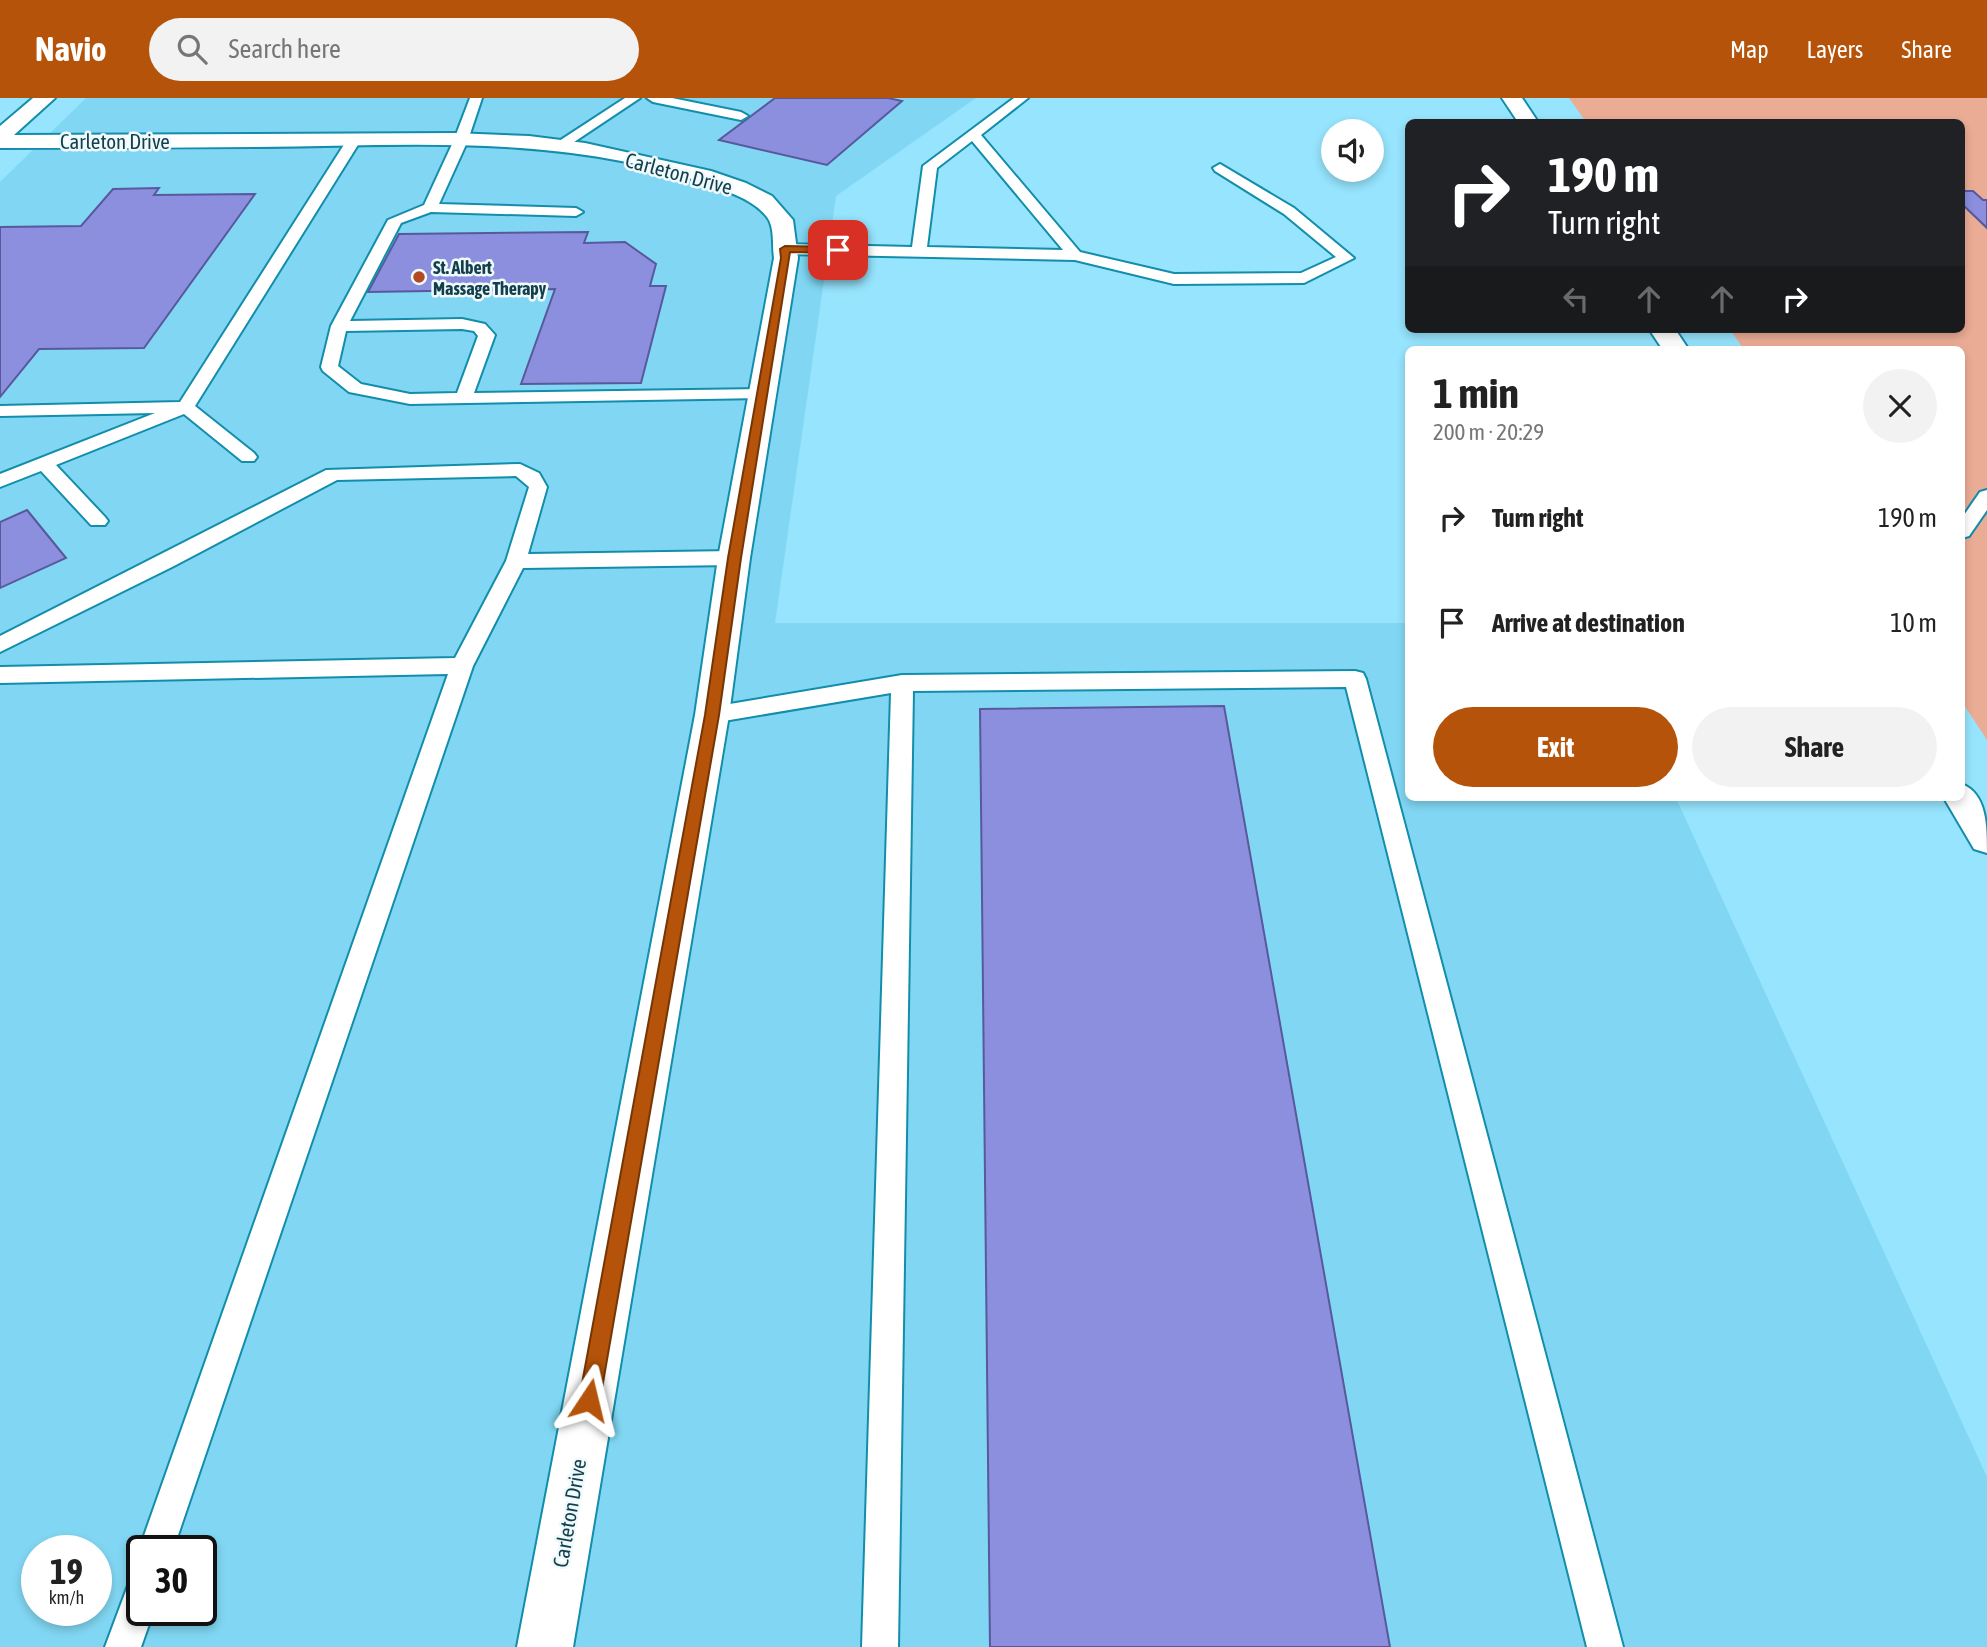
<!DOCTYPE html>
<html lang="en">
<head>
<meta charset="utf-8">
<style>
	body { margin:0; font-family:"Asap Condensed",sans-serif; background:#f2f2f2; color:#222; height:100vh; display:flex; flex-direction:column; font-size:26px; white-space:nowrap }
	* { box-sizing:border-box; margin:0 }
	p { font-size:23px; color:#767676 }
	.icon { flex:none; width:38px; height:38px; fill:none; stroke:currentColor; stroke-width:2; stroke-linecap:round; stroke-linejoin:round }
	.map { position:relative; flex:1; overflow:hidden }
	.panel { position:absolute; left:1405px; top:248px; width:560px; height:455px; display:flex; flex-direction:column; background:#fff; border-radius:10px; box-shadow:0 4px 10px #0003 }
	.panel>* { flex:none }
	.hud { position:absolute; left:1405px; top:21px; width:560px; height:214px; border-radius:10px; box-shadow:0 4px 10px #0003; background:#202124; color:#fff; overflow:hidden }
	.controls { position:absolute; left:1321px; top:21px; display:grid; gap:14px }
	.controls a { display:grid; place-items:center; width:63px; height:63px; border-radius:50%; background:#fff; box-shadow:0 4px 10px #0003; font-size:35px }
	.speed { position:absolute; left:21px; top:1437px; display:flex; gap:14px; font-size:35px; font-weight:700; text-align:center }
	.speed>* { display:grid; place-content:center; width:91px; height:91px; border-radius:50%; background:#fff; box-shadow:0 4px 10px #0003; line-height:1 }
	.speed small { font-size:18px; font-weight:400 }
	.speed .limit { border:4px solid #111; border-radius:10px; background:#fff; color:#111 }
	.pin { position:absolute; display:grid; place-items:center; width:60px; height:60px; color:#fff; margin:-30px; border-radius:14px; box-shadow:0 4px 10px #0006 }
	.me { position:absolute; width:77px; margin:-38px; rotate:10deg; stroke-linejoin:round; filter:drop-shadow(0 0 5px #0008) }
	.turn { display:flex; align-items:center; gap:24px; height:147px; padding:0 28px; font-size:32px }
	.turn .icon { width:91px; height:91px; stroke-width:2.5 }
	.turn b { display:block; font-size:49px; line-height:60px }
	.lanes { display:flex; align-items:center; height:66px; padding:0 28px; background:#0003; justify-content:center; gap:35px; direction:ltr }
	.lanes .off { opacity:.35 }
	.round { display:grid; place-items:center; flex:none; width:74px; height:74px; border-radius:37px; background:#f2f2f2 }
	.summary { display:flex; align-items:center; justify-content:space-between; height:119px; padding:0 28px }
	h1 { font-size:42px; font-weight:700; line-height:52px }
	.button { display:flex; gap:14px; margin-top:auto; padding:14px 28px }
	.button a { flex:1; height:80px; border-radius:42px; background:#b45309; color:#fff; font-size:28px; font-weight:700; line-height:80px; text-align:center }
	.button a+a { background:#f2f2f2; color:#222 }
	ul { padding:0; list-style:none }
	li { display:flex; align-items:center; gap:21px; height:105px; padding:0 28px }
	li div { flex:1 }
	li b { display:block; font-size:26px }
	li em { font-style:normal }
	header { display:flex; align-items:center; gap:42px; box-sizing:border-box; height:98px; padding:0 35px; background:#b45309; color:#fff }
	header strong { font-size:33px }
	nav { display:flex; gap:38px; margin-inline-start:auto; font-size:24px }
	.search { width:490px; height:63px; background:#f2f2f2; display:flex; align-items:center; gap:18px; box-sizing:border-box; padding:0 24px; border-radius:38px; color:#767676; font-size:26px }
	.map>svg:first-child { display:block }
	.built { fill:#81d7f3; fill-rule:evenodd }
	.green { fill:#ebac96 }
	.building { fill:#8b8fde; stroke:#57599c; stroke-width:2 }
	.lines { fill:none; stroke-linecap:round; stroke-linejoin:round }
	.service-casing { stroke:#128daa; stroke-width:4 }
	.minor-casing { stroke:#128daa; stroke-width:4 }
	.tertiary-casing { stroke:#128daa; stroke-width:4 }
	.service { fill:#fff; fill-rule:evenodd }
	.minor { fill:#fff; fill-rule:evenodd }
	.tertiary { fill:#fff; fill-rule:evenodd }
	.route { fill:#b45309; stroke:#753606; stroke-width:2 }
	.poi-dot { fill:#b24b23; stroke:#f0f9fc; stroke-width:2.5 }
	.labels { text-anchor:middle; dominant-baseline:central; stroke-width:5; stroke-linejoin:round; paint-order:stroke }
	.far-poi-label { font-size:18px; font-weight:bold; fill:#123f4c; stroke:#f0f9fc; text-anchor:start }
	.street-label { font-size:21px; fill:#123f4c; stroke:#f0f9fc }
</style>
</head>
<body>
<header>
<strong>Navio</strong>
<div class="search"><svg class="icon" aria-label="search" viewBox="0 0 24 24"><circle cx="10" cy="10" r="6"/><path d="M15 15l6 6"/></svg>Search here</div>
<nav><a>Map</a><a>Layers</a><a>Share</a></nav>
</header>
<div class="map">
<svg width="1987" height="1549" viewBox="0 0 1987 1549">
	<rect width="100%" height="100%" fill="#96e4fd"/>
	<path class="built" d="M86,0H976L836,98L775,525H1409V700H1676L1987,1379V1549H0V84ZM37,1452H96V1512H37ZM142,1452H201V1512H142Z"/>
	<path class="green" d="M1569,0H1987V642L1962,604V252H1744L1730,231H1962V24H1586Z"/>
	<g class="building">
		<path d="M775,0H888L902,3L827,67L719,42Z"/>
		<path d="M159,90L154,97L255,96L144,250L39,251L0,299V129L81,128L113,91Z"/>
		<path d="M1962,93H1973L1983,102H1987V130L1962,106Z"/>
		<path d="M588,134L584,145L625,144L656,166L650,188H666L641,285L521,286L555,191L368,194L399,136Z"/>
		<path d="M27,412L66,460L0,490V424Z"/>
		<path d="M1224,608L1390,1549H990L980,611Z"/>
	</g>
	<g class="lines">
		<defs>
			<g id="service">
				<path d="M470,0H482L468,42L439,106L576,110L583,114L576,118L431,114L401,125L350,223L462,221L485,226L495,237L474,295L763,291L769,292L772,296L769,300L410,306L349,294L323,273L321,269L331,228L388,122L424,107L454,42ZM462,231L474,233L478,238L457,295L410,296L361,286L338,268L346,233Z"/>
				<path d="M625,0H640L565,50H555L553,47Z"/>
				<path d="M647,0H672L741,14L748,18L741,22L653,4Z"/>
				<path d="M1014,0H1028L981,37L1080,154L1174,176L1301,175L1336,159L1284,116L1215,73L1213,70L1220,66L1294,110L1354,160L1304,185L1174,186L1075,162L784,156L776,151L784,146L912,149L923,68ZM972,43L1063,152L927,149L937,70Z"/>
				<path d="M354,38L361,42L195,308L254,355L257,359L254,363H242L184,316L56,367L105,419L108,423L105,427H91L41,373L0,389V376L155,315L0,318V308L180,304L347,42Z"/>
				<path d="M520,366L539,375L547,389L528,456L734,453L741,455L744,460L741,465L734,467L523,470L473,568L173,1452H142V1459L139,1452L448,576L0,585V569L455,560L506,463L529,389L516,378L337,382L172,469L0,554V538L326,372Z"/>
				<path d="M1987,392V412L1969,438L1962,440V420L1980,394Z"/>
				<path d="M1355,573L1363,575L1366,581L1623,1549H1587L1346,589L913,593L898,1549H862L891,595L712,625L704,623L701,617L704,611L712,609L902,577Z"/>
				<path d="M142,1477V1512H154L141,1549H105L130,1482Z"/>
			</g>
			<path id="minor" d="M33,0H55L14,37L454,35L529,38L585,45L711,73L746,85L772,98L793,122L798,160L750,460L729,617L573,1549H517L695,617L718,460L774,160C772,148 775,129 767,119C753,101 728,94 707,86C563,35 405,48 255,49C170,50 85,50 0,50V28Z"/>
			<g id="tertiary">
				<path d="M1502,0H1522L1538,24H1518Z"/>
				<path d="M1649,231H1675L1689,252H1663Z"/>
				<path d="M1962,686C1987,696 1987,728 1987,755L1974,751L1944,700H1962Z"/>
			</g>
		</defs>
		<use href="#service" class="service-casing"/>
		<use href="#minor" class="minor-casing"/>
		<use href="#tertiary" class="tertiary-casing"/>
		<use href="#service" class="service"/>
		<use href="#minor" class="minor"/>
		<use href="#tertiary" class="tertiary"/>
	</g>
	<path class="route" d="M785,148L838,149L843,152L838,155L790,154L741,460L719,617L600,1302L596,1310L589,1313L582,1310L579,1302L705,617L728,460L781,160L780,151Z"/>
	<circle class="poi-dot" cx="419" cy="179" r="7"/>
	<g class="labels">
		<g class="far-poi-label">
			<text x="433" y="169">St. Albert<tspan x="433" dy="21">Massage Therapy</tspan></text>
		</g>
		<g class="street-label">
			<text x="115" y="43">Carleton Drive</text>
			<text transform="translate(679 75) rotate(15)">Carleton Drive</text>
			<text transform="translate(569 1415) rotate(-80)">Carleton Drive</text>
		</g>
	</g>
</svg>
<div class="controls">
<a><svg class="icon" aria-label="sound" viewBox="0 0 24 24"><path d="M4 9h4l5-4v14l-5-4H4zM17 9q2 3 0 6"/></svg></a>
</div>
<div class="speed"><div>19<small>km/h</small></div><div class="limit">30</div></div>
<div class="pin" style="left:838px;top:152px;background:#d93025"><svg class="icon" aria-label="arrive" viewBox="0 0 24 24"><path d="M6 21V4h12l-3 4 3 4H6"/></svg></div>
<svg class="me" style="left:589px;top:1302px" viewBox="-20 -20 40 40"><path d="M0-17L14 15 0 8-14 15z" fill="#b45309" stroke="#fff" stroke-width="4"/></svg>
<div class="hud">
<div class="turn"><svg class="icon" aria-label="right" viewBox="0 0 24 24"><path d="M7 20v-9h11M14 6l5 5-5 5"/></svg><div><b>190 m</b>Turn right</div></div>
<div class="lanes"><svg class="icon off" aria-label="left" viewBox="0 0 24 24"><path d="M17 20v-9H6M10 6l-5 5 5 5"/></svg><svg class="icon off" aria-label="ahead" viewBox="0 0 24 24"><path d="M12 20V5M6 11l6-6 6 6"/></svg><svg class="icon off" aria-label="ahead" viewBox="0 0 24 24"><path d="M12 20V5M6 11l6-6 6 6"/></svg><svg class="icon" aria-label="right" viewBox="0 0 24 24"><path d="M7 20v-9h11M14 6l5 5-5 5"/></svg></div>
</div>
<section class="panel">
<div class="summary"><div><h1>1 min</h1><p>200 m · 20:29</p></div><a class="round"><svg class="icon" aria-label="close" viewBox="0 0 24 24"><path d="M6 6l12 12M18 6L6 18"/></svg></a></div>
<ul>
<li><svg class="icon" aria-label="right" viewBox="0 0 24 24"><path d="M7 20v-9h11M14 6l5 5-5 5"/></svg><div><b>Turn right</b></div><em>190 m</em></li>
<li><svg class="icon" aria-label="arrive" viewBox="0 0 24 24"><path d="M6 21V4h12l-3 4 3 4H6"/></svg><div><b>Arrive at destination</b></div><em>10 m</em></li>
</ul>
<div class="button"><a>Exit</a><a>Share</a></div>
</section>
</div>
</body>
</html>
